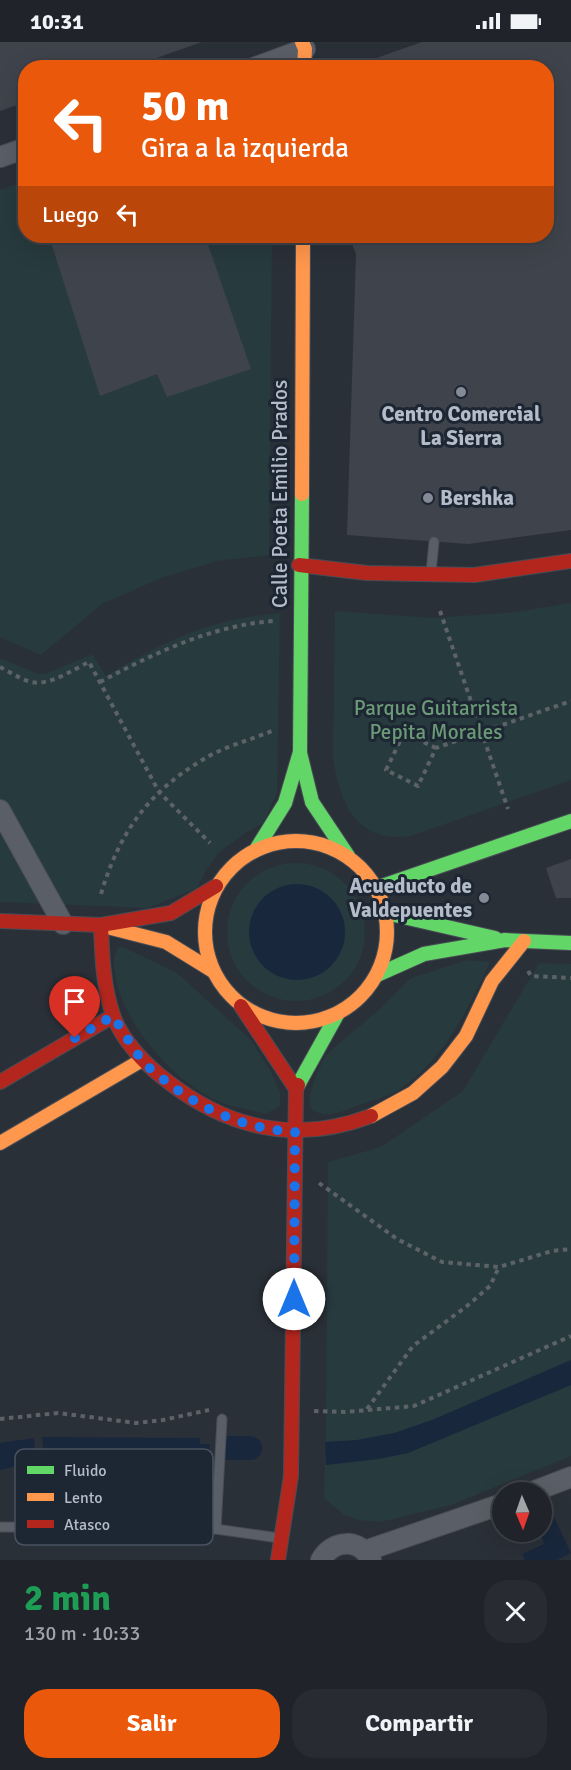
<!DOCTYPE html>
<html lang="es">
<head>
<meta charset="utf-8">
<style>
	body { margin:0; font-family:Signika,sans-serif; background:#282c32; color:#f1f3f6; height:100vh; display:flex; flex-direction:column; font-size:22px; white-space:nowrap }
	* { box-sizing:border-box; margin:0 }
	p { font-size:20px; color:#a2a4a8 }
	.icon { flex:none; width:33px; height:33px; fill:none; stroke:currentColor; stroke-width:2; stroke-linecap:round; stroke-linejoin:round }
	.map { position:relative; height:1518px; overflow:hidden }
	.side { display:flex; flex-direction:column; background:#20242a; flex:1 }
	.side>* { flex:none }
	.hud { position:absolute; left:18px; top:18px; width:536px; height:183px; border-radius:24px; box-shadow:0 6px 24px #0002,0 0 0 2px #3d4147; background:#ea580c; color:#fff; overflow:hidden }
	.needle { width:39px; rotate:178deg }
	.fabs { position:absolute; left:492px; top:1440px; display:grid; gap:12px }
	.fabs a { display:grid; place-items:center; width:60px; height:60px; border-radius:50%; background:#20242a; box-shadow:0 6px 24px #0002,0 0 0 2px #3d4147; font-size:30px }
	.pin { position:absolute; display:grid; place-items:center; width:51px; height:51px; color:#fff; margin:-62px -26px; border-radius:50% 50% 50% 0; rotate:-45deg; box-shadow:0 0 6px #0007 }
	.pin .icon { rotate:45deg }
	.me { position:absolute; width:66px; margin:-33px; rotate:0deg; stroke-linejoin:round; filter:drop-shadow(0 0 4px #0008) }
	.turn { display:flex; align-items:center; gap:21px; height:126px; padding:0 24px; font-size:27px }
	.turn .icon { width:78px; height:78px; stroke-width:2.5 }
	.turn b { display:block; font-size:42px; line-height:51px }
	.then { display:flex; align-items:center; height:57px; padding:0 24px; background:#0003; gap:12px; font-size:22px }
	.round { display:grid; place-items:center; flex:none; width:63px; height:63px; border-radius:24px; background:#282c32 }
	.headline { display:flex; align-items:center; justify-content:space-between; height:102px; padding:0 24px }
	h1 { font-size:36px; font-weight:700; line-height:45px; color:#1e9e55 }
	.primary-button { display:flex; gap:12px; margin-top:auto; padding:12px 24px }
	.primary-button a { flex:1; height:69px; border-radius:24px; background:#ea580c; color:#fff; font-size:24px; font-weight:700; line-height:69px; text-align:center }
	.primary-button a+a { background:#282c32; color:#f1f3f6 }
	.status { display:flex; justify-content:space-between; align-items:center; height:42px; padding:0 30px; background:#20242a; direction:ltr }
	.status svg { height:16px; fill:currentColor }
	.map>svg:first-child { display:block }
	.green { fill:#273a3e }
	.water { fill:#19273c }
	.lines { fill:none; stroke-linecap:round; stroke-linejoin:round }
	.canal { stroke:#19273c; stroke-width:24 }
	.building { fill:#3f444c }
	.lane-casing { stroke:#484c55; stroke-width:11 }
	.street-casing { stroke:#484c55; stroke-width:22 }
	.fast-casing { stroke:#484c55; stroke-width:16 }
	.slow-casing { stroke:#484c55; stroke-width:16 }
	.jam-casing { stroke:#484c55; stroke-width:16 }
	.path { stroke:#5c6268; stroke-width:4; stroke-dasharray:4.5 4.5; stroke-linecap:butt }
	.lane { stroke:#5a5e66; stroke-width:9 }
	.street { stroke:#5a5e66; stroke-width:20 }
	.fast { stroke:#63d668; stroke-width:14 }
	.slow { stroke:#ff974d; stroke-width:14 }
	.jam { stroke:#b3261e; stroke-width:14 }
	.route { stroke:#1a73e8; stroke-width:10; stroke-dasharray:0 18 }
	.poi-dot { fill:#848b96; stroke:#1d2633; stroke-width:2 }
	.labels { text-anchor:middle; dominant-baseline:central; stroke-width:6; stroke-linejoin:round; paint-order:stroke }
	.poi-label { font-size:21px; font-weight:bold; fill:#b4bcc9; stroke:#1d2633 }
	.street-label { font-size:21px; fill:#b4bcc9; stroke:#1d2633 }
	.park-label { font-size:21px; fill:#6b9a76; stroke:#1d2633 }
	.key { fill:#1d2633; stroke:#4a5360; stroke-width:1.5 }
	.key-label { font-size:16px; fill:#b4bcc9 }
</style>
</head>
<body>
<div class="status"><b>10:31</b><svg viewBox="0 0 49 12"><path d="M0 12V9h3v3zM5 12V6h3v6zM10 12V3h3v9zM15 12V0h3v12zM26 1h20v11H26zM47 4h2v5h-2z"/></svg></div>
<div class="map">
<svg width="571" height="1518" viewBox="0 0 571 1518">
	<rect width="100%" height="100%" fill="#2a3038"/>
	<g class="green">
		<path d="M25,139L26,194H272L269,513L217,519L161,536L102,562L41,613L0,595V148Z"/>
		<path d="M571,561V738L411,794C357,802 339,761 333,715L335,569L434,576L516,570Z"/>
		<path d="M280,571L277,751L263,781L244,792L218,811L206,828L197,846L148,866L0,860V616L38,632L48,631L92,612L106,634C164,599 211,577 280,571Z"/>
		<circle cx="296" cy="890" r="69"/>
		<path d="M123,905L177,931L251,998L271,1030L280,1050V1064L266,1072C251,1068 232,1065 217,1059C174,1039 125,984 116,937C114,925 112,917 118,906Z"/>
		<path d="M467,918L490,920C467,969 446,1015 400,1047C388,1055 370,1059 356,1064C342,1070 327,1077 312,1068L309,1057L316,1033L326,1013L380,967L411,936Z"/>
		<path d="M539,921L571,922V1414L451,1463L380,1480L358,1478L343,1472L324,1456L326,1384L328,1120L381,1105L463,1049Z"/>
	</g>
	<g class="water">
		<circle cx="297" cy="890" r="48"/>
		<path d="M571,1318V1343L408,1411L379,1417L326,1423L325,1400L357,1398L394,1391L432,1378Z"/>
		<path d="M42,1395L200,1396V1402H210L209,1415H199V1422L45,1420Z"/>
		<path d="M34,1396L36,1420L0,1428V1401Z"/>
		<path d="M553,1473L571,1511L557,1518H525L522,1512L544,1502L540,1490H542V1477Z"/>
	</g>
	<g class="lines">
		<path class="canal" d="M230,1406H250"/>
	</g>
	<g class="building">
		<path d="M0,0H202L128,26H26V60L0,69Z"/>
		<path d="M422,0H571V488L468,502L347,493L356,212L349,194H546V26H348Z"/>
		<path d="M49,194H205L251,327L167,355L157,332L100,354Z"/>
		<path d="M571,817V856H556L546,826Z"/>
	</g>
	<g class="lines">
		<defs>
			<g id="lane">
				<path d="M431,530L434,500"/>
				<path d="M0,1485L216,1487L279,1496"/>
				<path d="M216,1487L222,1377"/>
			</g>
			<g id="street">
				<path d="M253,26L305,7"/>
				<path d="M0,115L26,106"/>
				<path d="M0,768L63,882"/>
				<path d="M532,1450L571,1435"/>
				<path d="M365,1509L502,1462"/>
				<path d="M321,1518C333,1497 360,1496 371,1518"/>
			</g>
			<g id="fast">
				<path d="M300,711L312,760L348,814"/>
				<path d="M257,806L285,761L300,710L302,452"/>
				<path d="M376,846L571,779"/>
				<path d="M386,871L495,896"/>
				<path d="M377,933L424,912L505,898L571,901"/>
				<path d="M298,1043L338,971"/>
			</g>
			<g id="slow">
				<path d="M302,0L305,7L304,26"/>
				<path d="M302,452L303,194"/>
				<circle cx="296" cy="890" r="91"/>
				<path d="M111,886L166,900L213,929"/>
				<path d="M371,1074L413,1051L442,1025L466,994L492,939L524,899"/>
				<path d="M0,1101L142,1018"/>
			</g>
			<g id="jam">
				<path d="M299,523L367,531L474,533L571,519"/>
				<path d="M0,879L101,883L171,871L216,844"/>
				<path d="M101,883C102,913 103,944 113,973C122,999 146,1023 167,1039C230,1088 297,1102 371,1074"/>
				<path d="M241,964L296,1047"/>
				<path d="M0,1040L113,974"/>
				<path d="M278,1518L291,1434L296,1047L298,1043"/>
			</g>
		</defs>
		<use href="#lane" class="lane-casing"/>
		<use href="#street" class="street-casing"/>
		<use href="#fast" class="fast-casing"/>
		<use href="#slow" class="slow-casing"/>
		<use href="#jam" class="jam-casing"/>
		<g class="path">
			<path d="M440,569L508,767"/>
			<path d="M0,625C10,630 20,637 31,640C50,644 72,628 89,620L159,750L210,801"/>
			<path d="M100,640C155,611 210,584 273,579"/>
			<path d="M436,706L404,691L386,728L418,744L436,706L571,659"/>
			<path d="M101,852C119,791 148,750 204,717C223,705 250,698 272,689"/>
			<path d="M528,929L531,934L571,936"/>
			<path d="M319,1141L397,1197L442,1220L499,1225L552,1209L571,1207"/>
			<path d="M367,1367L413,1304L467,1264L490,1244L499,1225"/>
			<path d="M314,1369L345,1370L414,1364L571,1294"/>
			<path d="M0,1377L58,1371L136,1381L163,1378L209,1368"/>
		</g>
		<use href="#lane" class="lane"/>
		<use href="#street" class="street"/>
		<use href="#fast" class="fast"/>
		<use href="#slow" class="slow"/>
		<use href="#jam" class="jam"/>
	</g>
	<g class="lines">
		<path class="route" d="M75,996L113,974C122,988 131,1003 141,1017C148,1026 159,1034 168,1041C205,1070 248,1087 295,1090L294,1257"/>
	</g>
	<g class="poi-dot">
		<circle cx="461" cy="350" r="6"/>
		<circle cx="428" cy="456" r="6"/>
		<circle cx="484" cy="856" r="6"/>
	</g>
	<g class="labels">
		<g class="poi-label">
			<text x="461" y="372">Centro Comercial<tspan x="461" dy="24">La Sierra</tspan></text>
			<text x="440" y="456" text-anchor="start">Bershka</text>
			<text x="472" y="844" text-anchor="end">Acueducto de<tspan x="472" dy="24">Valdepuentes</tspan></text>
		</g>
		<g class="street-label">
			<text transform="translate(280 452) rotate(-90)">Calle Poeta Emilio Prados</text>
		</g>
		<g class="park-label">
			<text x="436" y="666">Parque Guitarrista<tspan x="436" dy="24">Pepita Morales</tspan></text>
		</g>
	</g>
	<rect x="15" y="1407" width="198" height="96" rx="9" class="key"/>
	<rect x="27" y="1424" width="27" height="8" fill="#63d668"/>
	<rect x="27" y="1451" width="27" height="8" fill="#ff974d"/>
	<rect x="27" y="1478" width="27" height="8" fill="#b3261e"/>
	<g class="key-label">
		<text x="64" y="1434">Fluido</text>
		<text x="64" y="1461">Lento</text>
		<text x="64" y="1488">Atasco</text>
	</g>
</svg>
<div class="fabs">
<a><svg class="needle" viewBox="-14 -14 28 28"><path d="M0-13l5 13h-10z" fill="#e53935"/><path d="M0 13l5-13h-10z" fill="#a2a4a8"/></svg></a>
</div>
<div class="pin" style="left:75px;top:996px;background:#d93025"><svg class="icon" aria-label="arrive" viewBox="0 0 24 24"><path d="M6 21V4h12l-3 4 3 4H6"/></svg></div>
<svg class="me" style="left:294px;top:1257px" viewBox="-20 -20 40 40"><circle r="19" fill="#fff"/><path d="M0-13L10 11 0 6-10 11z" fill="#1a73e8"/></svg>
<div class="hud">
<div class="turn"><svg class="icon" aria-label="left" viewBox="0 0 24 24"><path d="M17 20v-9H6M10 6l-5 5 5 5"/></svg><div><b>50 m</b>Gira a la izquierda</div></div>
<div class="then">Luego<svg class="icon" aria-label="left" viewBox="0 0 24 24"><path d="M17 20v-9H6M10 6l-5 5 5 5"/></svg></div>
</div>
</div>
<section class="side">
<div class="headline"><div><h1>2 min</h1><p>130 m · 10:33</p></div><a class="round"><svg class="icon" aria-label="close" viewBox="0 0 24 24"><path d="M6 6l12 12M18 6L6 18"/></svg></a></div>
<div class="primary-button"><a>Salir</a><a>Compartir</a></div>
</section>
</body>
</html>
